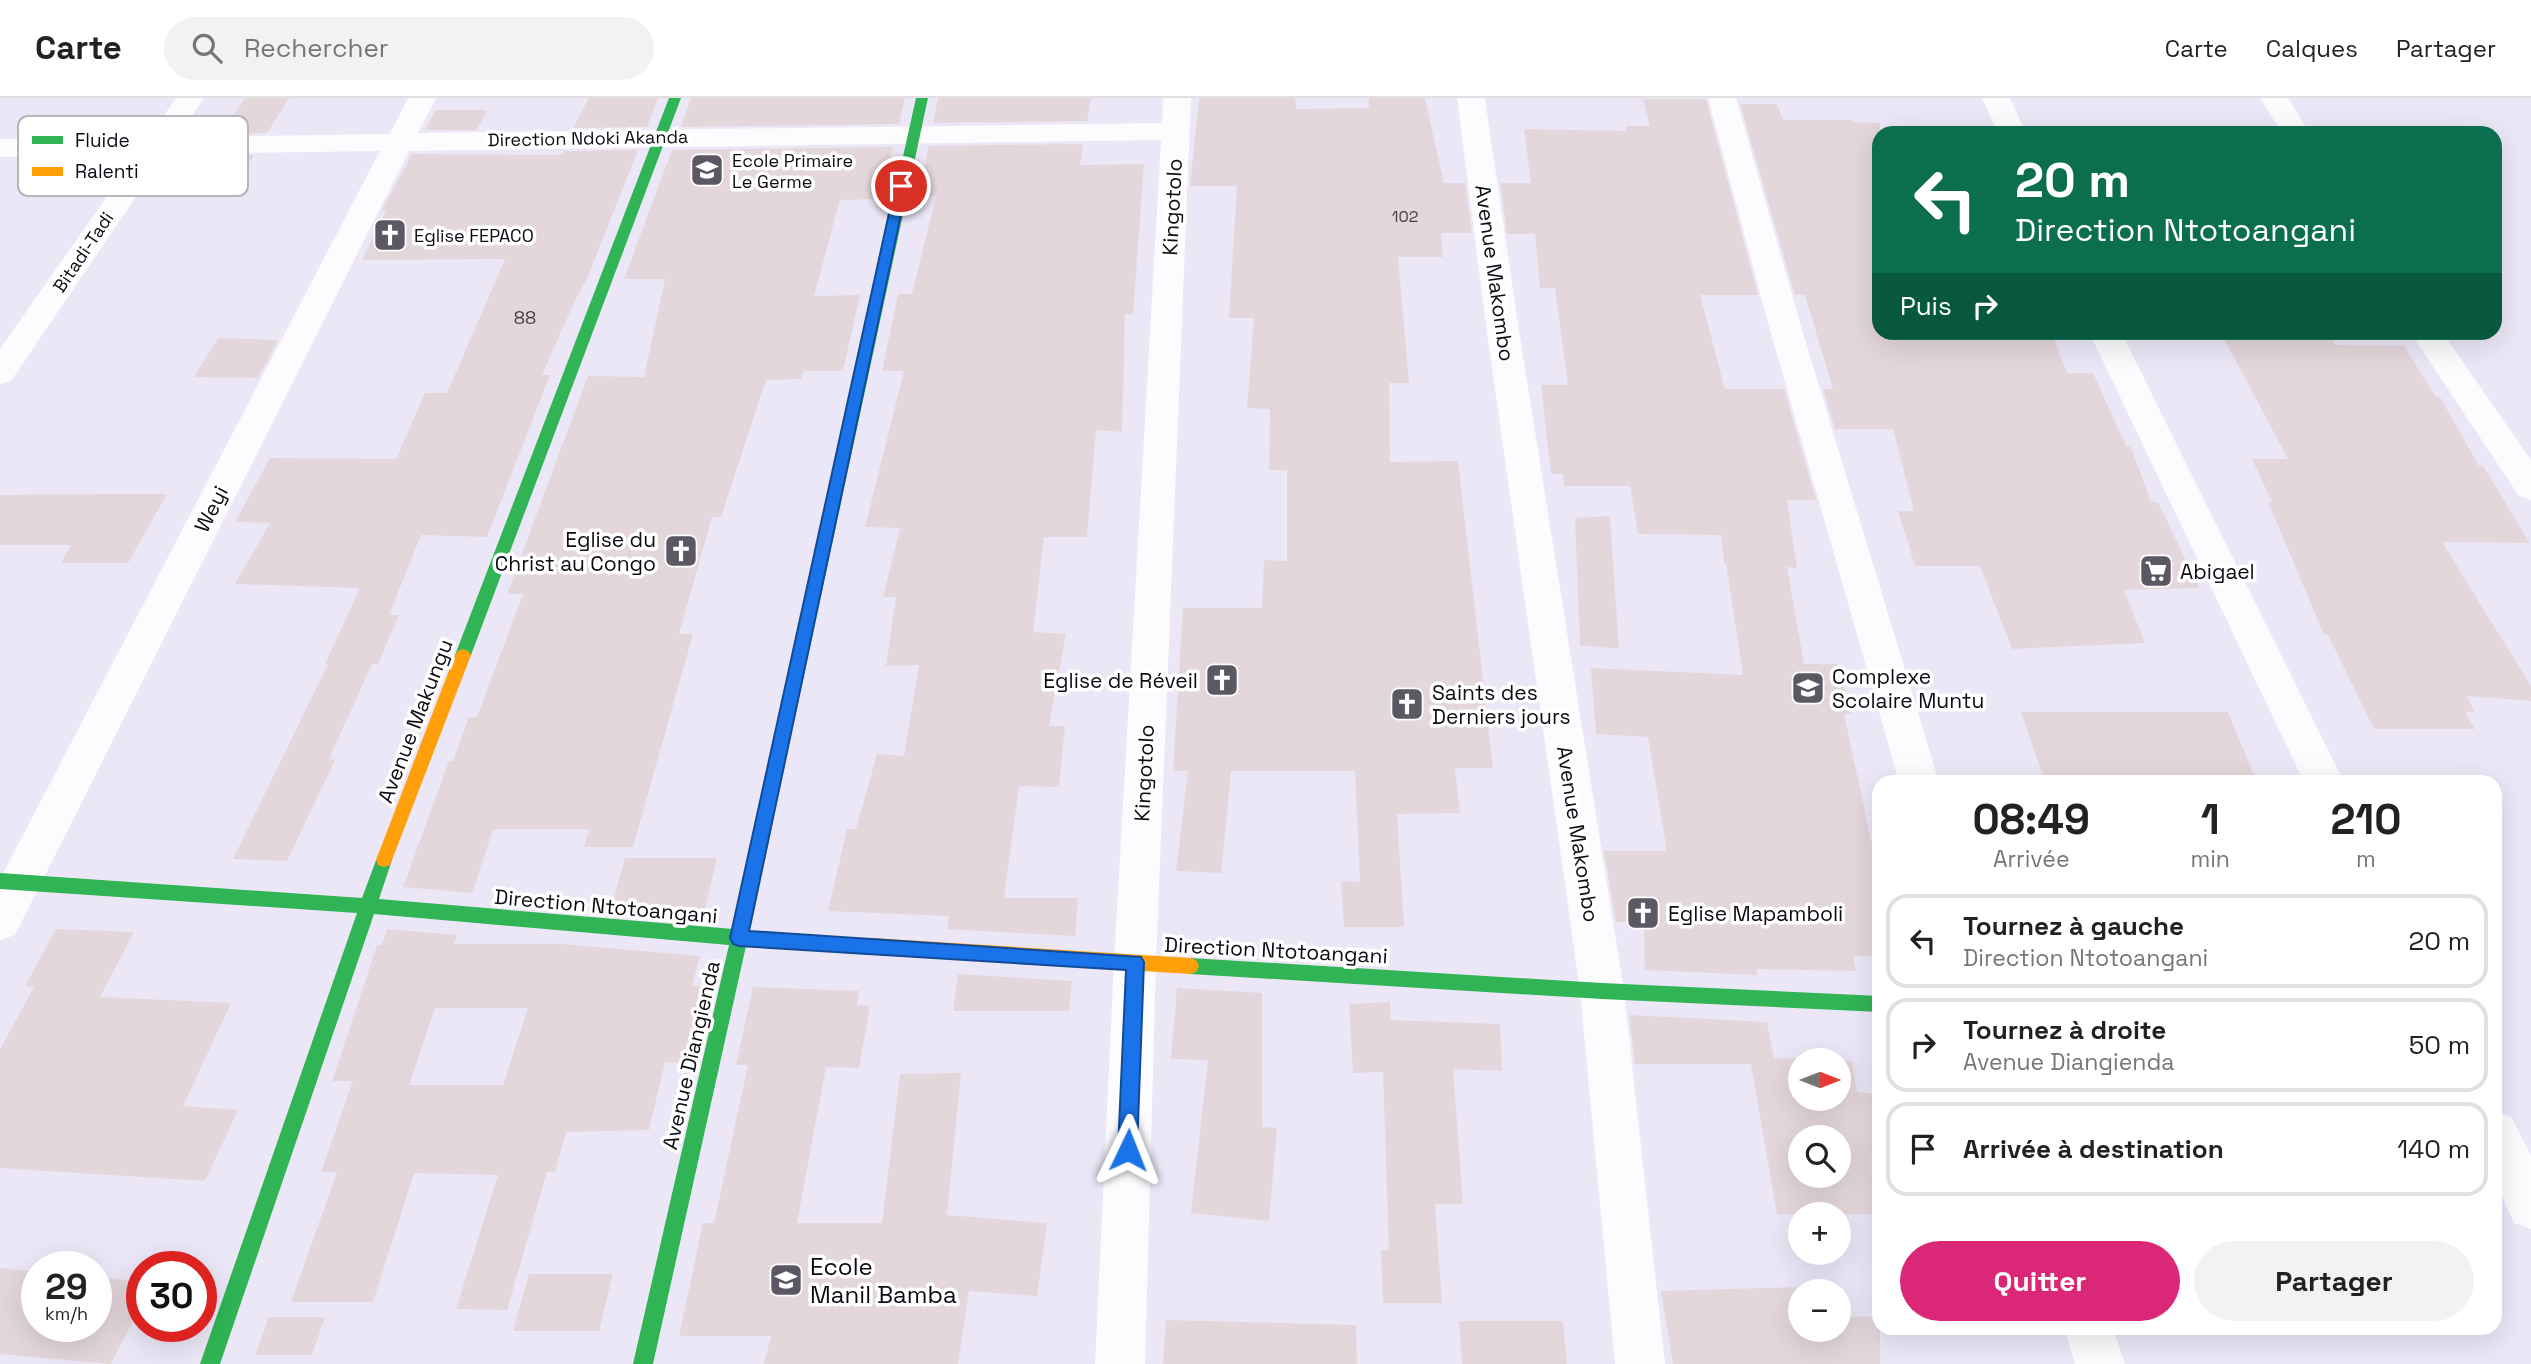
<!DOCTYPE html>
<html lang="fr">
<head>
<meta charset="utf-8">
<style>
	body { margin:0; font-family:"Space Grotesk",sans-serif; background:#f2f2f2; color:#222; height:100vh; display:flex; flex-direction:column; font-size:26px; white-space:nowrap }
	* { box-sizing:border-box; margin:0 }
	p { font-size:23px; color:#767676 }
	.icon { flex:none; width:38px; height:38px; fill:none; stroke:currentColor; stroke-width:2; stroke-linecap:round; stroke-linejoin:round }
	.map { position:relative; flex:1; overflow:hidden }
	.side { position:absolute; left:1872px; top:677px; width:630px; height:560px; display:flex; flex-direction:column; background:#fff; border-radius:21px; box-shadow:0 7px 28px #0002 }
	.side>* { flex:none }
	.top-card { position:absolute; left:1872px; top:28px; width:630px; height:214px; border-radius:21px; box-shadow:0 7px 28px #0002; background:#0b6e4f; color:#fff; overflow:hidden }
	.needle { width:46px; rotate:90deg }
	.controls { position:absolute; left:1788px; top:950px; display:grid; gap:14px }
	.controls a { display:grid; place-items:center; width:63px; height:63px; border-radius:50%; background:#fff; box-shadow:0 7px 28px #0002; font-size:35px }
	.speed { position:absolute; left:21px; top:1153px; display:flex; gap:14px; font-size:35px; font-weight:700; text-align:center }
	.speed>* { display:grid; place-content:center; width:91px; height:91px; border-radius:50%; background:#fff; box-shadow:0 7px 28px #0002; line-height:1 }
	.speed small { font-size:18px; font-weight:400 }
	.speed .limit { border:10px solid #d22; background:#fff; color:#111 }
	.pin { position:absolute; display:grid; place-items:center; width:60px; height:60px; color:#fff; margin:-30px; border:4px solid #fff; border-radius:50%; box-shadow:0 2px 7px #0007 }
	.me { position:absolute; width:77px; margin:-38px; rotate:2deg; stroke-linejoin:round; filter:drop-shadow(0 0 5px #0008) }
	.turn { display:flex; align-items:center; gap:24px; height:147px; padding:0 28px; font-size:32px }
	.turn .icon { width:91px; height:91px; stroke-width:2.5 }
	.turn b { display:block; font-size:49px; line-height:60px }
	.then { display:flex; align-items:center; height:66px; padding:0 28px; background:#0003; gap:14px; font-size:26px }
	.eta { display:flex; justify-content:space-evenly; align-items:center; height:119px; text-align:center }
	.eta b { font-size:42px; font-weight:700; line-height:49px }
	.action { display:flex; gap:14px; margin-top:auto; padding:14px 28px }
	.action a { flex:1; height:80px; border-radius:42px; background:#db2777; color:#fff; font-size:28px; font-weight:700; line-height:80px; text-align:center }
	.action a+a { background:#f2f2f2; color:#222 }
	ul { padding:0; list-style:none }
	li { display:flex; align-items:center; gap:21px; height:94px; margin:0 14px 10px; padding:0 14px; border:4px solid #e0e0e0; border-radius:21px }
	li div { flex:1 }
	li b { display:block; font-size:26px }
	li em { font-style:normal }
	header { display:flex; align-items:center; gap:42px; box-sizing:border-box; height:98px; padding:0 35px; background:#fff; border-bottom:2px solid #e0e0e0 }
	header strong { font-size:33px }
	nav { display:flex; gap:38px; margin-inline-start:auto; font-size:24px }
	.search { width:490px; height:63px; background:#f2f2f2; display:flex; align-items:center; gap:18px; box-sizing:border-box; padding:0 24px; border-radius:38px; color:#767676; font-size:26px }
	.map>svg:first-child { display:block }
	.building { fill:#e4d7db; fill-rule:evenodd }
	.lines { fill:none; stroke-linecap:round; stroke-linejoin:round }
	.street { fill:#fcfbfe; fill-rule:evenodd }
	.fast { fill:#30b455; fill-rule:evenodd }
	.slow { fill:#ff9f0a; fill-rule:evenodd }
	.route { fill:#1a73e8; stroke:#114b97; stroke-width:2 }
	.labels { text-anchor:middle; dominant-baseline:central; stroke-width:7; stroke-linejoin:round; paint-order:stroke }
	.far-number-label { font-size:16px; fill:#443e46 }
	.far-street-label { font-size:18px; fill:#0d0a13; stroke:#fff }
	.far-poi-label { font-size:18px; fill:#0d0a13; stroke:#fff; text-anchor:start }
	.number-label { font-size:18px; fill:#443e46 }
	.street-label { font-size:21px; fill:#0d0a13; stroke:#fff }
	.poi-label { font-size:21px; fill:#0d0a13; stroke:#fff; text-anchor:start }
	.near-poi-label { font-size:24px; fill:#0d0a13; stroke:#fff; text-anchor:start }
	.key { fill:#fff; stroke:#b6b6b8; stroke-width:2 }
	.key-label { font-size:19px; fill:#0d0a13 }
</style>
</head>
<body>
<header>
<strong>Carte</strong>
<div class="search"><svg class="icon" aria-label="search" viewBox="0 0 24 24"><circle cx="10" cy="10" r="6"/><path d="M15 15l6 6"/></svg>Rechercher</div>
<nav><a>Carte</a><a>Calques</a><a>Partager</a></nav>
</header>
<div class="map">
<svg width="2531" height="1266" viewBox="0 0 2531 1266">
	<rect width="100%" height="100%" fill="#ece7f7"/>
	<g class="building">
		<path d="M245,0H289L267,35L221,36Z"/>
		<path d="M589,0H658L647,29L573,30Z"/>
		<path d="M691,0H905L899,26L681,29Z"/>
		<path d="M938,0H1091L1087,23L933,25Z"/>
		<path d="M1199,0H1295L1297,11L1369,10V0H1425L1444,85H1465L1472,135H1441L1443,159H1398L1409,285H1389L1390,364L1458,363L1493,670H1455L1460,715L1397,716L1404,829H1344L1341,783L1360,784L1355,673H1231L1221,775L1176,773L1188,673H1173L1183,510H1262L1264,462L1287,463V372H1269L1270,311L1247,310L1254,220H1229L1237,88H1190Z"/>
		<path d="M1643,1H1706L1758,197H1700L1725,291H1784L1816,402H1787L1797,470L1787,469L1804,566H1838L1852,616H1844L1880,784V858H1853L1856,873L1756,871L1758,877L1645,872L1644,824H1616L1604,753H1667L1648,639L1596,636L1591,570L1743,577L1726,465H1724L1721,437L1638,436L1630,388H1564L1563,376H1551L1541,287H1568L1555,190H1540L1535,136H1507L1500,85H1531L1524,31L1627,33L1626,28H1650Z"/>
		<path d="M1740,6H1777L1783,22H1852L1853,24L1880,25V234H2051L2067,275H2093L2126,348L2131,349L2151,404H2158L2199,490L2124,492L2145,545L2012,551L1980,468H1915L1898,413H1914L1893,331H1835L1823,291H1833L1805,197H1795Z"/>
		<path d="M436,12H487L477,32H425Z"/>
		<path d="M1083,46L1080,67L1144,66L1133,216H1125L1122,334L1096,332L1087,439H1044L1033,534L1066,536L1049,628H1065L1059,689L1019,688L1004,800H1078L1075,838L947,831L949,818L828,813L847,731H856L877,656L904,658L919,567L886,568L896,499H883L900,430L865,429L904,273H882L898,196H912L936,98L918,99L929,48Z"/>
		<path d="M893,49L882,101L840,102L814,198L860,197L843,273H804L802,281L766,282L721,419H712L679,536H693L633,749H584L589,731H493L472,795L403,789L449,663H453L469,619H477L523,496H507L588,278L644,279L665,181H624L672,52Z"/>
		<path d="M638,52L587,181L576,200L542,277H550L487,439L421,437L389,517H399L378,566H372L329,661L335,662L287,763L233,761L328,566H325L360,490L235,486L270,425L235,424L270,360L396,361L425,295H447L505,161L362,162L386,112H382L412,56L563,57L564,53Z"/>
		<path d="M254,57L236,86H189L207,58Z"/>
		<path d="M2269,234H2328L2335,247L2404,248L2436,299H2440L2479,368H2483L2530,445L2442,444L2531,588V603L2467,598L2475,614H2465L2475,631H2374L2328,537H2324L2268,404H2272L2252,361H2288L2222,237H2270Z"/>
		<path d="M218,240L278,242L258,280L194,279Z"/>
		<path d="M101,396H167L128,465H61L71,447H0V397Z"/>
		<path d="M1610,418L1619,551L1580,547L1575,420Z"/>
		<path d="M2021,614H2228L2256,682L2043,678Z"/>
		<path d="M625,760H717L704,815L612,807Z"/>
		<path d="M56,831L134,834L100,899L231,905L183,1008L238,1012L205,1083L0,1070V951L34,889L25,888Z"/>
		<path d="M387,831L457,837L454,846H561L700,858L692,888H704L686,965L665,964L649,1032L566,1034L555,1074H547L507,1212L456,1211L498,1077L414,1075L373,1204H291L337,1074H321L353,983H332L377,847H382ZM435,910H528L503,987H409Z"/>
		<path d="M958,876L1072,883L1069,913H953Z"/>
		<path d="M753,889L859,893L857,907L870,908L859,970L826,969L797,1125H882L900,976L961,975L947,1117L1047,1125L1037,1198L969,1193L958,1266H764L771,1238H679L703,1125H714L748,967H736Z"/>
		<path d="M1177,890L1262,895V1029L1277,1030L1269,1123L1191,1115L1208,962L1171,961Z"/>
		<path d="M1390,904L1391,922L1500,926L1502,973L1453,971L1463,1106H1435L1442,1205H1383L1381,1152H1389L1383,974L1353,975L1349,906Z"/>
		<path d="M1629,917L1767,924L1774,960L1852,963L1857,994L1880,996V1116H1777L1751,966H1635ZM1801,962H1839V1001H1801ZM1801,1040H1839V1078H1801Z"/>
		<path d="M0,1170L37,1174V1228H96V1179L142,1184V1204L111,1266L0,1256Z"/>
		<path d="M529,1176H613L599,1233H513Z"/>
		<path d="M1801,1189V1232H1839V1218L1880,1219V1266H1673L1661,1193Z"/>
		<path d="M269,1219H325L312,1257H255Z"/>
		<path d="M1166,1222L1356,1227L1357,1266H1163Z"/>
		<path d="M1459,1223H1563L1567,1266H1462Z"/>
	</g>
	<g class="lines">
		<g class="street">
			<path d="M176,0H204L177,39L390,36L408,0H436L418,35L1162,25L1163,0H1191L1156,864L1145,1266H1095L1114,864L1161,42L409,53L15,837L0,842V781L380,53L165,56L11,283L0,286V251L136,57L0,59V41L149,39Z"/>
			<path d="M1457,0H1485L1517,220L1624,893L1665,1266H1615L1580,893L1485,220Z"/>
			<path d="M1708,0H1736L1800,225L1939,684H1899L1768,225Z"/>
			<path d="M1982,0H2010L2026,35H1998Z"/>
			<path d="M2260,0H2288L2310,35H2282Z"/>
			<path d="M2089,234H2121L2344,684H2304Z"/>
			<path d="M2410,234H2442L2531,362V402L2519,398Z"/>
			<path d="M2496,1013L2512,1020L2531,1058V1131L2514,1125L2496,1085Z"/>
			<path d="M2064,1230H2113L2125,1266H2075Z"/>
		</g>
		<g class="fast">
			<path d="M669,0H681L471,557L468,561H458L455,557Z"/>
			<path d="M916,0H928L799,600L796,605H786L783,600Z"/>
			<path d="M384,755L390,757L392,762L379,801L733,831L737,817L743,815L749,817L752,823L749,833L880,842L883,848L880,854L874,856L746,848L653,1266H633L729,847L374,816L220,1266H200L357,815L0,791V775L362,800L378,757Z"/>
			<path d="M1190,860L1602,885L1880,898V914L1602,901L1190,876L1184,874L1181,868L1184,862Z"/>
		</g>
		<g class="slow">
			<path d="M463,551L468,553L471,557L392,762L390,767L384,769L378,767L376,762L455,557L458,553Z"/>
			<path d="M791,594L796,595L799,600L752,823L749,829L743,831L737,829L734,823L783,600L786,595Z"/>
			<path d="M874,840L1190,860L1196,862L1199,868L1196,874L1190,876L874,856L868,854L865,848L868,842Z"/>
		</g>
	</g>
	<path class="route" d="M901,85L907,88L749,833L1141,859L1144,864L1137,1052L1135,1058L1128,1061L1121,1058L1118,1052L1126,872L739,848L733,846L730,840L895,88Z"/>
	<defs>
		<symbol id="school-square" viewBox="-11 -11 22 22"><rect x="-9" y="-9" width="18" height="18" rx="4" fill="#5b5763" stroke="#fff"/><path d="M0-5L7-2L0 1L-7-2ZM-4 1L0 2.5L4 1V4Q0 6-4 4Z" fill="#fff"/></symbol>
		<symbol id="church-square" viewBox="-11 -11 22 22"><rect x="-9" y="-9" width="18" height="18" rx="4" fill="#5b5763" stroke="#fff"/><path d="M-1.2-6h2.4v3.5h3.3v2.4h-3.3V6h-2.4V-.1h-3.3v-2.4h3.3Z" fill="#fff"/></symbol>
		<symbol id="supermarket-square" viewBox="-11 -11 22 22"><rect x="-9" y="-9" width="18" height="18" rx="4" fill="#5b5763" stroke="#fff"/><path d="M-6-5.5h2.5l.6 2H6L4.5 2H-2.5L-4.4-4H-6ZM-1.5 3.2a1.3 1.3 0 1 0 .1 0ZM3 3.2a1.3 1.3 0 1 0 .1 0Z" fill="#fff"/></symbol>
	</defs>
	<g fill-rule="evenodd">
		<use href="#school-square" x="688" y="53" width="38" height="38"/>
		<use href="#church-square" x="371" y="118" width="38" height="38"/>
		<use href="#church-square" x="662" y="434" width="38" height="38"/>
		<use href="#supermarket-square" x="2137" y="454" width="38" height="38"/>
		<use href="#church-square" x="1203" y="563" width="38" height="38"/>
		<use href="#school-square" x="1789" y="571" width="38" height="38"/>
		<use href="#church-square" x="1388" y="587" width="38" height="38"/>
		<use href="#church-square" x="1624" y="796" width="38" height="38"/>
		<use href="#school-square" x="767" y="1163" width="38" height="38"/>
	</g>
	<g class="labels">
		<g class="far-number-label">
			<text x="1405" y="118">102</text>
		</g>
		<g class="far-street-label">
			<text transform="translate(588 40) rotate(-1)">Direction Ndoki Akanda</text>
			<text transform="translate(83 154) rotate(-56)">Bitadi-Tadi</text>
		</g>
		<g class="far-poi-label">
			<text x="732" y="62">Ecole Primaire<tspan x="732" dy="21">Le Germe</tspan></text>
			<text x="414" y="137">Eglise FEPACO</text>
		</g>
		<g class="number-label">
			<text x="525" y="219">88</text>
		</g>
		<g class="street-label">
			<text transform="translate(1172 109) rotate(-87)">Kingotolo</text>
			<text transform="translate(1495 175) rotate(82)">Avenue Makombo</text>
			<text transform="translate(211 411) rotate(-63)">Weyi</text>
			<text transform="translate(415 623) rotate(-69)">Avenue Makungu</text>
			<text transform="translate(1144 675) rotate(-87)">Kingotolo</text>
			<text transform="translate(1578 736) rotate(81)">Avenue Makombo</text>
			<text transform="translate(606 808) rotate(5)">Direction Ntotoangani</text>
			<text transform="translate(1276 852) rotate(3)">Direction Ntotoangani</text>
			<text transform="translate(691 957) rotate(-77)">Avenue Diangienda</text>
		</g>
		<g class="poi-label">
			<text x="656" y="441" text-anchor="end">Eglise du<tspan x="656" dy="24">Christ au Congo</tspan></text>
			<text x="2180" y="473">Abigael</text>
			<text x="1832" y="578">Complexe<tspan x="1832" dy="24">Scolaire Muntu</tspan></text>
			<text x="1198" y="582" text-anchor="end">Eglise de Réveil</text>
			<text x="1432" y="594">Saints des<tspan x="1432" dy="24">Derniers jours</tspan></text>
			<text x="1668" y="815">Eglise Mapamboli</text>
		</g>
		<g class="near-poi-label">
			<text x="810" y="1168">Ecole<tspan x="810" dy="28">Manil Bamba</tspan></text>
		</g>
	</g>
	<rect x="18" y="18" width="230" height="80" rx="10" class="key"/>
	<rect x="32" y="38" width="31" height="8" fill="#30b455"/>
	<rect x="32" y="69" width="31" height="9" fill="#ff9f0a"/>
	<g class="key-label">
		<text x="75" y="49">Fluide</text>
		<text x="75" y="80">Ralenti</text>
	</g>
</svg>
<div class="controls">
<a><svg class="needle" viewBox="-14 -14 28 28"><path d="M0-13l5 13h-10z" fill="#e53935"/><path d="M0 13l5-13h-10z" fill="#767676"/></svg></a>
<a><svg class="icon" aria-label="search" viewBox="0 0 24 24"><circle cx="10" cy="10" r="6"/><path d="M15 15l6 6"/></svg></a>
<a>+</a>
<a>−</a>
</div>
<div class="speed"><div>29<small>km/h</small></div><div class="limit">30</div></div>
<div class="pin" style="left:901px;top:88px;background:#d93025"><svg class="icon" aria-label="arrive" viewBox="0 0 24 24"><path d="M6 21V4h12l-3 4 3 4H6"/></svg></div>
<svg class="me" style="left:1128px;top:1052px" viewBox="-20 -20 40 40"><path d="M0-17L14 15 0 8-14 15z" fill="#1a73e8" stroke="#fff" stroke-width="4"/></svg>
<div class="top-card">
<div class="turn"><svg class="icon" aria-label="left" viewBox="0 0 24 24"><path d="M17 20v-9H6M10 6l-5 5 5 5"/></svg><div><b>20 m</b>Direction Ntotoangani</div></div>
<div class="then">Puis<svg class="icon" aria-label="right" viewBox="0 0 24 24"><path d="M7 20v-9h11M14 6l5 5-5 5"/></svg></div>
</div>
<section class="side">
<div class="eta">
<div><b>08:49</b><p>Arrivée</p></div>
<div><b>1</b><p>min</p></div>
<div><b>210</b><p>m</p></div>
</div>
<ul>
<li><svg class="icon" aria-label="left" viewBox="0 0 24 24"><path d="M17 20v-9H6M10 6l-5 5 5 5"/></svg><div><b>Tournez à gauche</b><p>Direction Ntotoangani</p></div><em>20 m</em></li>
<li><svg class="icon" aria-label="right" viewBox="0 0 24 24"><path d="M7 20v-9h11M14 6l5 5-5 5"/></svg><div><b>Tournez à droite</b><p>Avenue Diangienda</p></div><em>50 m</em></li>
<li><svg class="icon" aria-label="arrive" viewBox="0 0 24 24"><path d="M6 21V4h12l-3 4 3 4H6"/></svg><div><b>Arrivée à destination</b></div><em>140 m</em></li>
</ul>
<div class="action"><a>Quitter</a><a>Partager</a></div>
</section>
</div>
</body>
</html>
